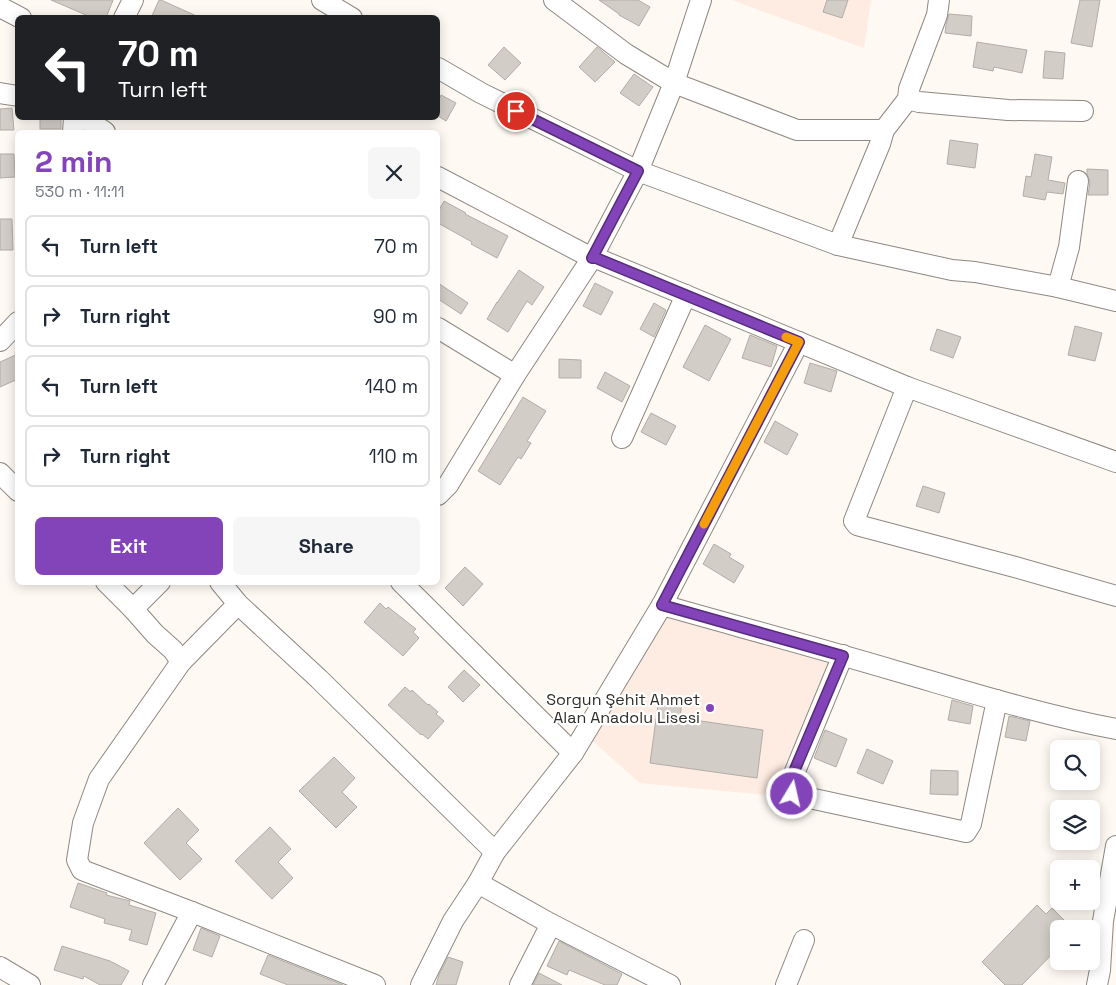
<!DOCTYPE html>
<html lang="en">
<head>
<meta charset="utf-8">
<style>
	body { margin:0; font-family:"Space Grotesk",sans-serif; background:#f6f6f7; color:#1f2937; height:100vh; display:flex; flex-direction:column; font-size:19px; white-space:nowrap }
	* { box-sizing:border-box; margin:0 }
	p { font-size:16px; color:#747a83 }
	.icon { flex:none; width:28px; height:28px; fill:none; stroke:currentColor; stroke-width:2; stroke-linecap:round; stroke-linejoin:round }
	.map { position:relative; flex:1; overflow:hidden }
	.sheet { position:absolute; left:15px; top:130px; width:425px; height:455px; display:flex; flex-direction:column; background:#fff; border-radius:8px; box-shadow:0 2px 12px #0003 }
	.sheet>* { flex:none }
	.guide { position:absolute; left:15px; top:15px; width:425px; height:105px; border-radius:8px; box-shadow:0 2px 12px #0003; background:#202124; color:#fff; overflow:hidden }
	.fabs { position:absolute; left:1050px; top:740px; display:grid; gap:10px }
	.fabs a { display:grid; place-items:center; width:50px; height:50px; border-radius:8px; background:#fff; box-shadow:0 2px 12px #0003; font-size:25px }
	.pin { position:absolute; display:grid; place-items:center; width:42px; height:42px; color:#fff; margin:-21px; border:2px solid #fff; border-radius:50%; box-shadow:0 1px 5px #0007 }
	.me { position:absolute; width:55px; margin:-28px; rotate:9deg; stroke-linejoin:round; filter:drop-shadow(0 0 4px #0008) }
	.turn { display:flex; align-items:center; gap:18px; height:105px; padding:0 20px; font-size:22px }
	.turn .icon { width:65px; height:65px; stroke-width:2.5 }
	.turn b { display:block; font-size:35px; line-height:42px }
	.round { display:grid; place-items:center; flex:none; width:52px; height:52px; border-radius:8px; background:#f6f6f7 }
	.headline { display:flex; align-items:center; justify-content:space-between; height:85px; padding:0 20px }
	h1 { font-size:30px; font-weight:700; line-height:38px; color:#8344b9 }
	.action { display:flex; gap:10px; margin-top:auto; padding:10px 20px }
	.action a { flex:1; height:58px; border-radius:8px; background:#8344b9; color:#fff; font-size:20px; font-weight:700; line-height:58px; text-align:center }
	.action a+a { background:#f6f6f7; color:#1f2937 }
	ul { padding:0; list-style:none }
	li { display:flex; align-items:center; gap:15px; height:62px; margin:0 10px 8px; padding:0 10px; border:2px solid #e0e1e3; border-radius:8px }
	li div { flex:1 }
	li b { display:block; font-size:19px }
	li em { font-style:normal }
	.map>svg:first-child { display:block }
	.education { fill:#feebe2 }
	.building { fill:#d3cdc7; stroke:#b3ada7 }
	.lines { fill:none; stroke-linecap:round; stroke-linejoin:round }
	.minor-casing { stroke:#8e8983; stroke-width:22 }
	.minor { stroke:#fff; stroke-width:20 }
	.route-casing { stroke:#552c78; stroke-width:12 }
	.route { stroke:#8344b9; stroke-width:9 }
	.slow { stroke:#f59e0b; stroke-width:9 }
	.poi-dot { fill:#8344b9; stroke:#fff; stroke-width:2 }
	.labels { text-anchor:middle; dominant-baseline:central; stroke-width:4.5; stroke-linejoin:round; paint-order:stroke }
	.poi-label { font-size:16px; fill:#2e2c29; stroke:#fff; text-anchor:end }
</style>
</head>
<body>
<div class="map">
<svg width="1116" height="985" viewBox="0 0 1116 985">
	<rect width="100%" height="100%" fill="#fef9f2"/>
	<g class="education">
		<path d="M732,0H871L864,48Z"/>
		<path d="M669,594L837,652L830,680L768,795L640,783L588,737Z"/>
	</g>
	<g class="building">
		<path d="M51,0H113L106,18H93Z"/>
		<path d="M159,0H161L201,18H151Z"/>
		<path d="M599,0H638L650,7L639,26L619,15V14Z"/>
		<path d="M827,0H848L842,18L823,12Z"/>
		<path d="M1080,0H1100L1092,47L1071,43Z"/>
		<path d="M949,14L972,16L971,36L945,33L946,25Z"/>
		<path d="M977,42L1027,50L1022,73L994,67L993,71L973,67Z"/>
		<path d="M504,47L521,63L505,80L488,65Z"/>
		<path d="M597,47L615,62L595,82L579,67Z"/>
		<path d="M1045,51L1065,53L1063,79L1043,78Z"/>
		<path d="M634,74L653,87L639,106L620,93Z"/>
		<path d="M441,95L456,103L446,121L438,116V102Z"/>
		<path d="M12,108L14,130H0V109Z"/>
		<rect x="40" y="118" width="21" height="11"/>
		<path d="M950,140L978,144L975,168L947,164Z"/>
		<path d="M0,154H14L15,177L0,178Z"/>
		<path d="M1035,154L1052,157L1048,180L1065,183L1063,194L1047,192L1045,200L1023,196L1026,176L1031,177Z"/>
		<path d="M1087,169L1108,170V195H1088L1090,182L1087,174Z"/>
		<path d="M444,201L466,213L465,214L508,236L497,258L471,244L472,242L438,223V212Z"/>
		<path d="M0,219H12L13,250H0Z"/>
		<path d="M519,270L544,287L532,305L527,301L508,332L487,319L497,302V303Z"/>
		<path d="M438,283L468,303L461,314L438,299Z"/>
		<path d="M595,283L613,292L601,315L583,306Z"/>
		<path d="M654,303L666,310L654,337L640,329Z"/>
		<path d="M705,325L731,339L709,381L683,367Z"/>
		<path d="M1075,326L1102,333L1095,361L1068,355Z"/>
		<path d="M937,329L961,337L953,358L930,350Z"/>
		<path d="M750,335L777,346L771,367L742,358Z"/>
		<path d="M18,354V379L0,387V362Z"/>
		<path d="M559,359L581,360V378H559Z"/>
		<path d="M810,363L837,371L831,392L804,383Z"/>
		<path d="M605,372L630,386L622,402L597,388Z"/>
		<path d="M523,397L546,411L527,441L531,443L521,459L518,457L500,485L478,471Z"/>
		<path d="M651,413L676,426L666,445L641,432Z"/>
		<path d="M775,421L798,434L787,455L764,442Z"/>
		<path d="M923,486L945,493L939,513L916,506Z"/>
		<path d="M714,544L731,554L729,557L744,566L734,583L703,564Z"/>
		<path d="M465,567L483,584L463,606L445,588Z"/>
		<path d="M380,603L386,609L388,607L416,629L413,632L419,638L403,656L364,622Z"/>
		<path d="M464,670L480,685L463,702L448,687Z"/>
		<path d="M405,687L411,692L412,690L428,705L429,704L438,712L436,714L444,721L428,739L422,734L421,735L388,705Z"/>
		<path d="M659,698L682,701L680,718L763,730L757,778L650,763Z"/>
		<path d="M952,700L973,706L970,724L948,720Z"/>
		<path d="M1009,716L1030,721L1026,741L1005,737Z"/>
		<path d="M825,730L847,739L836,767L814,758Z"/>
		<path d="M867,749L893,761L883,784L857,773Z"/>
		<path d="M334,757L355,778L342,792L357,807L336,828L299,791Z"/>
		<path d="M931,770L958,771V795L930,794Z"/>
		<path d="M178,808L199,830L186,843L202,859L180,880L144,843Z"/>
		<path d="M270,827L291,849L278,862L293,878L272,899L235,861Z"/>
		<path d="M78,883L107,893L106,895L130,901L129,905L156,913L147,945L129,940L132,930L104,923L105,919L70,907Z"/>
		<path d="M1037,905L1046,914L1052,908L1073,929H1059V947L1022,985H1005L982,962Z"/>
		<path d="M201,928L220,936L212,957L193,950Z"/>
		<path d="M559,941L622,974L617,985H605L569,970L567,975L547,966Z"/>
		<path d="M62,946L110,961L129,971L121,985H100L84,976L83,979L54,970Z"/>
		<path d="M268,955L343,985H288L260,974Z"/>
		<path d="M448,957L463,962L456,985H436L439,975Z"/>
		<path d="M539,973L562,985H533Z"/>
	</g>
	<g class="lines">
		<defs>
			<g id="minor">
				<path d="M322,0L352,18"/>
				<path d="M554,0L626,54L674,83L797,130H884"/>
				<path d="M0,7L21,18"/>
				<path d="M124,18L133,0"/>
				<path d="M438,68L481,93L638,171L838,245L952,270L975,272L1058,287L1116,301"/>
				<path d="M0,93L18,96"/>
				<path d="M908,99L919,102L1008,110L1083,111"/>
				<path d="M84,118L105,132"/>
				<path d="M73,132L74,118"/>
				<path d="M438,177L592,258H596L907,387"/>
				<path d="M838,245L880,144L884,130L908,99L909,89L937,15L939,0"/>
				<path d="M1058,287L1069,247L1078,181"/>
				<path d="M438,328L515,375"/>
				<path d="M0,341L18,322"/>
				<path d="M622,438L686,295"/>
				<path d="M1116,462L907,387L854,521L857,525L1015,567L1116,596"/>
				<path d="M0,473L18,491"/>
				<path d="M438,495L448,485L515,375L592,258L638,171L674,83L701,0"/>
				<path d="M106,582L133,609L155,634L173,650L181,662"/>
				<path d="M220,582L238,604L319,679L495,852"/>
				<path d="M401,582L573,753"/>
				<path d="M238,604L181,662L99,779L83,823L77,860L82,870L192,912L375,985"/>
				<path d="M662,605C740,627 818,648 896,671C969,692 1042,715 1116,729"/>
				<path d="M133,609L160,582"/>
				<path d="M843,655L791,781V794L966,832L971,824L997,700"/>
				<path d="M478,883L551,924L670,985"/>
				<path d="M0,967L30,985"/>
				<path d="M153,985L192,912"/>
				<path d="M421,985L453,921L478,883L495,852L573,753L662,605L799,342"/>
				<path d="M520,985L551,924"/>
				<path d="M786,985L804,940"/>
				<path d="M1097,985L1100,970L1103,921L1116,846"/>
			</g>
		</defs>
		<use href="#minor" class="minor-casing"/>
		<use href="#minor" class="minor"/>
	</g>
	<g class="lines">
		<defs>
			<path id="route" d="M516,111L638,171L592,258H596L799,342L662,605L843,656L790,781L792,794"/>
		</defs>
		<use href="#route" class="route-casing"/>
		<use href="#route" class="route"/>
		<path class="slow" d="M704,524L799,342L786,337"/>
	</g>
	<circle class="poi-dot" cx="710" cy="708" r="5"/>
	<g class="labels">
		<g class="poi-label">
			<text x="700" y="699">Sorgun Şehit Ahmet<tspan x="700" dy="18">Alan Anadolu Lisesi</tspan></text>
		</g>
	</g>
</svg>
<div class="fabs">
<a><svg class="icon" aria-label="search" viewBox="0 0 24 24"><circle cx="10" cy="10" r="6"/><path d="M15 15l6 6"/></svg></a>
<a><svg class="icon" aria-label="layers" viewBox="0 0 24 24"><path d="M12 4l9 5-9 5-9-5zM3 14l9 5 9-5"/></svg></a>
<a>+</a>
<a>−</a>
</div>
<div class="pin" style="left:516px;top:111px;background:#d93025"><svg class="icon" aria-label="arrive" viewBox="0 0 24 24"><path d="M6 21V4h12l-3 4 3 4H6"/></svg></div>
<svg class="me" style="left:792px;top:794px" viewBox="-20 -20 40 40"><circle r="17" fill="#8344b9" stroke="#fff" stroke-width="3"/><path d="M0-11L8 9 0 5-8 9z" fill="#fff"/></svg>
<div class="guide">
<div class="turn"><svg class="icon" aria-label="left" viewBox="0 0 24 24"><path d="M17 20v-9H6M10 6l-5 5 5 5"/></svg><div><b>70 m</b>Turn left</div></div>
</div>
<section class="sheet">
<div class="headline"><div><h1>2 min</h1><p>530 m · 11:11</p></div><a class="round"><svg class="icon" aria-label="close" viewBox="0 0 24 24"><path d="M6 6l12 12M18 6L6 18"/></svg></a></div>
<ul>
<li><svg class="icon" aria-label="left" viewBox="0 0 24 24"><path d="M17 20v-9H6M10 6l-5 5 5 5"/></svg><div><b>Turn left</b></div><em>70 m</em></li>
<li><svg class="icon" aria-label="right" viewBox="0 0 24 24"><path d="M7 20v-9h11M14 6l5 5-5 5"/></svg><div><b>Turn right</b></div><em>90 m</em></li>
<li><svg class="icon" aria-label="left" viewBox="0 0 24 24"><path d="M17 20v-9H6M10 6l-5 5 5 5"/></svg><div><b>Turn left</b></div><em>140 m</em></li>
<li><svg class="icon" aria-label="right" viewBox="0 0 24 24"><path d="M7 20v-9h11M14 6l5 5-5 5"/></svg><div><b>Turn right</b></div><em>110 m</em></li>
</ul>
<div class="action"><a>Exit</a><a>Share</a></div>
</section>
</div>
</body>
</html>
